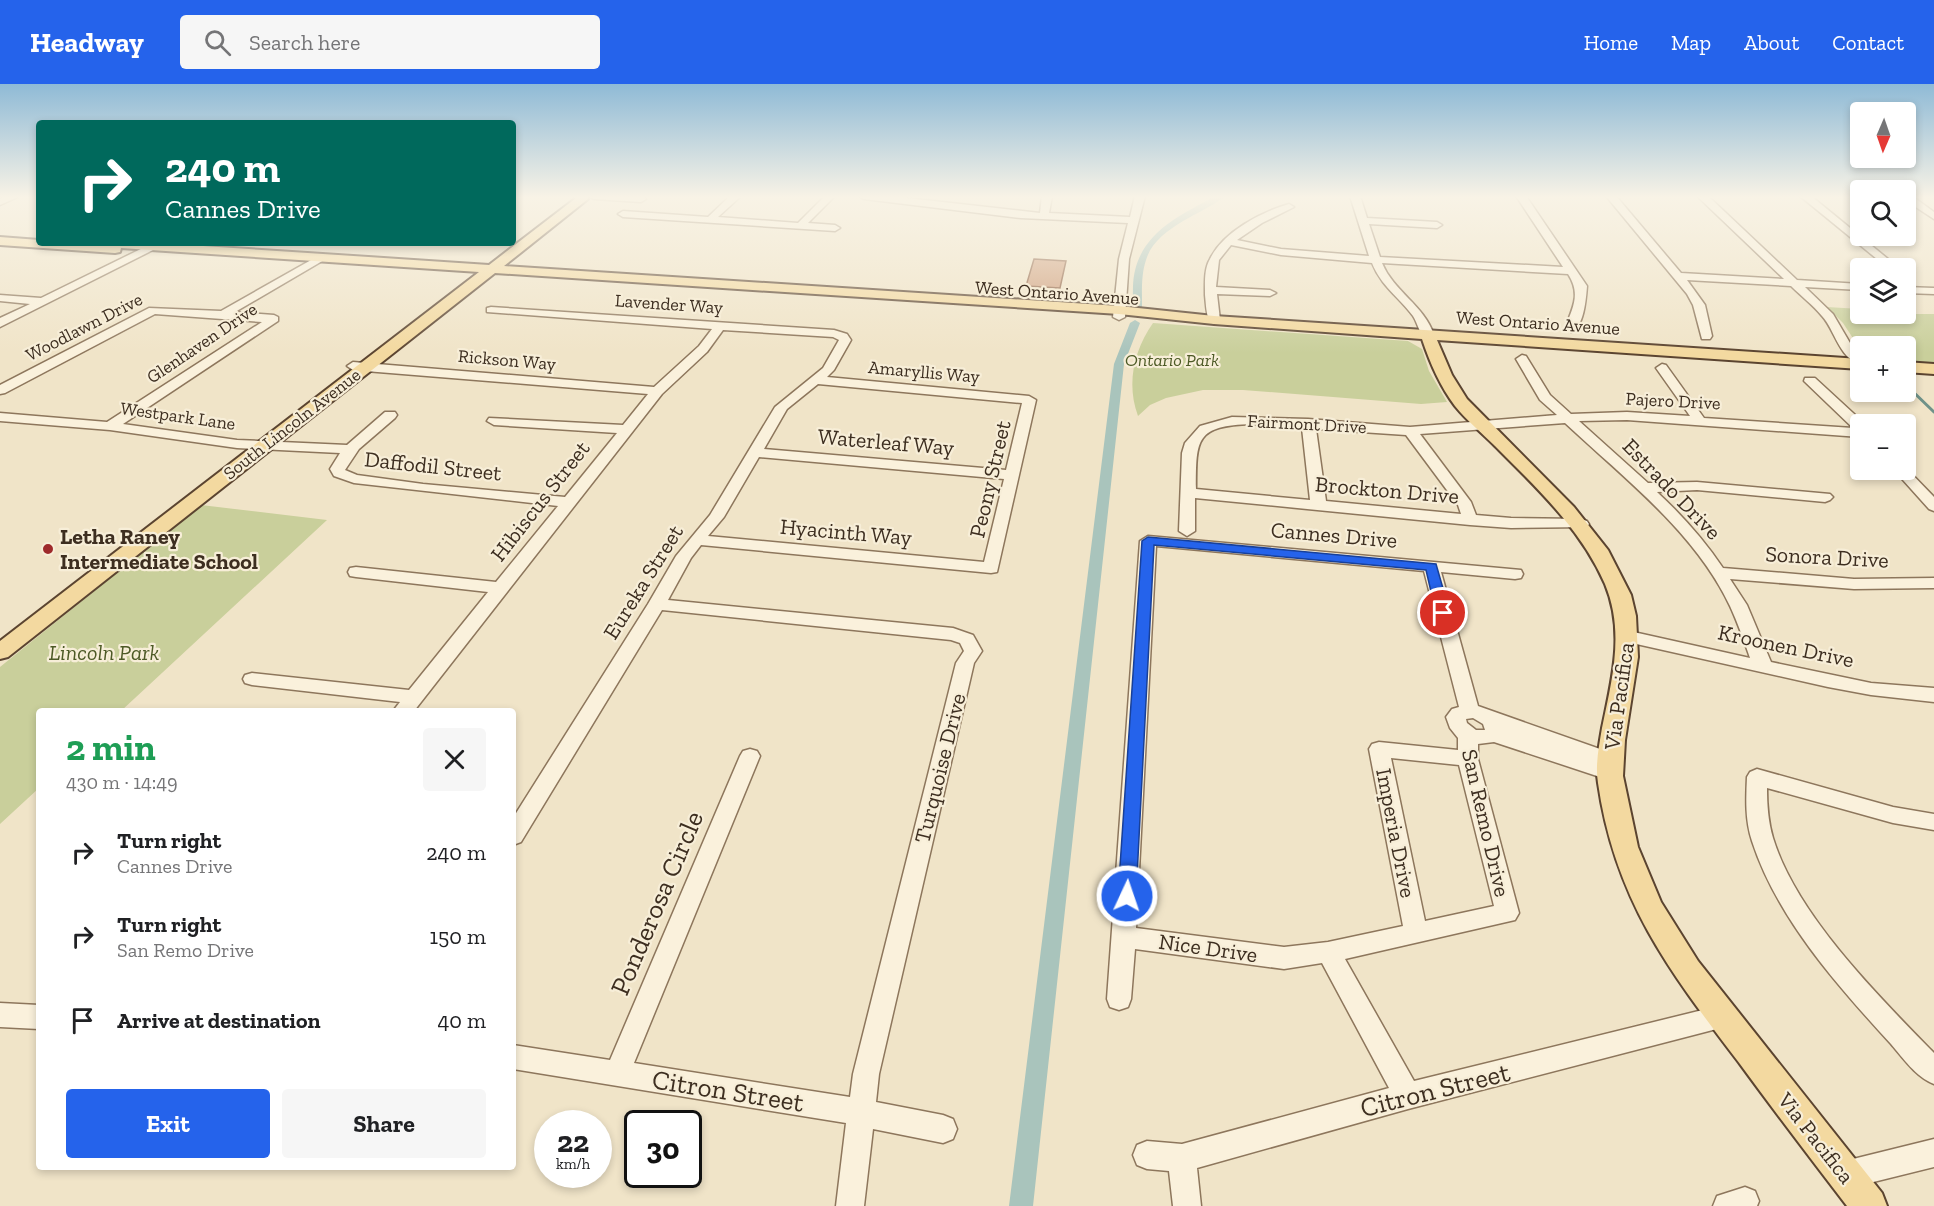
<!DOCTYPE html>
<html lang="en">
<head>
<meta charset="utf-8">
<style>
	body { margin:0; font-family:"Zilla Slab",serif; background:#f6f6f6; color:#202124; height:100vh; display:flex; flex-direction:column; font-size:22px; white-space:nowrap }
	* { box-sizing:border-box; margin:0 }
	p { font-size:20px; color:#757577 }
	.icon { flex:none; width:33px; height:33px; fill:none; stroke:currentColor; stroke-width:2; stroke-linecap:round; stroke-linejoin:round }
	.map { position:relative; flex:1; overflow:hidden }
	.panel { position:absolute; left:36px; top:624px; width:480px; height:462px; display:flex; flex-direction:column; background:#fff; border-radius:6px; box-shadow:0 3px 9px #0003 }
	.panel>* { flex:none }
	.top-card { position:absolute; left:36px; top:36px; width:480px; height:126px; border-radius:6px; box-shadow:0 3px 9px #0003; background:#00695c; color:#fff; overflow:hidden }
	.needle { width:39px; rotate:182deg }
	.buttons { position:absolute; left:1850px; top:18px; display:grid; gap:12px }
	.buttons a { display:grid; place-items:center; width:66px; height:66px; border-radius:6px; background:#fff; box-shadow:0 3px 9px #0003; font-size:30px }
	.speed { position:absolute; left:534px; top:1026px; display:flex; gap:12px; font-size:30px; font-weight:700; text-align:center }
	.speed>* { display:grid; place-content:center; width:78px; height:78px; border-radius:50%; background:#fff; box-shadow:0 3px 9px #0003; line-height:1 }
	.speed small { font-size:15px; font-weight:400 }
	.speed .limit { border:3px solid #111; border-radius:9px; background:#fff; color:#111 }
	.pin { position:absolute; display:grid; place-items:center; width:51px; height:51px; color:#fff; margin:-26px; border:3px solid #fff; border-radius:50%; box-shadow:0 2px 6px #0007 }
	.me { position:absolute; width:66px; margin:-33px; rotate:3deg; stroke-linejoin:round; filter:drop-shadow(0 0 4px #0008) }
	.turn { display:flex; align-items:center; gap:21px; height:126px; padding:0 30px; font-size:27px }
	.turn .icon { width:78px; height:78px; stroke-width:2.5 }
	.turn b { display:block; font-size:42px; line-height:51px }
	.round { display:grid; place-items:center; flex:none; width:63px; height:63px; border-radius:6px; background:#f6f6f6 }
	.head { display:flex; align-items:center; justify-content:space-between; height:102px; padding:0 30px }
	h1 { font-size:36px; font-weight:800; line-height:45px; color:#1e9e55 }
	.button { display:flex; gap:12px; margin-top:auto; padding:12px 30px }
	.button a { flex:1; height:69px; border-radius:6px; background:#2563eb; color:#fff; font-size:24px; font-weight:800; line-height:69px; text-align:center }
	.button a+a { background:#f6f6f6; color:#202124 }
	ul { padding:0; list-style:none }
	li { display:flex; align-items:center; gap:18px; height:84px; padding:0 30px }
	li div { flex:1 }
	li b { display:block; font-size:22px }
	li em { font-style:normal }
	header { display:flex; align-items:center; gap:36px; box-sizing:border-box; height:84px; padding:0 30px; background:#2563eb; color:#fff }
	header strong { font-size:28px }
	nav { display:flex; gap:33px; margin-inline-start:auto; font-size:21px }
	.search { width:420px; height:54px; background:#f6f6f6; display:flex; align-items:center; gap:15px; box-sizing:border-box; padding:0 21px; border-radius:6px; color:#757577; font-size:22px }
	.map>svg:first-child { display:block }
	.green { fill:#c9cf9b }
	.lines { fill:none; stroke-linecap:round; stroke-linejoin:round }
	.stream { stroke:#6f938a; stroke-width:3 }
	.canal { fill:#a9c4bc; fill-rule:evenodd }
	.building { fill:#cf9f7d; stroke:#8d5f41; stroke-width:1.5 }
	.minor-casing { stroke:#8d765c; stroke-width:3 }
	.major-casing { stroke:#5b4430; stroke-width:4 }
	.minor { fill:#faf1dc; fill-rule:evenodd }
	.major { fill:#f3d9a0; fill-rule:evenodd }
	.route { fill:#2563eb; stroke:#184099; stroke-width:1.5 }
	.poi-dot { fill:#9e2a2b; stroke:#f7eed8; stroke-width:2 }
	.labels { text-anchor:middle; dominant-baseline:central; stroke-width:4.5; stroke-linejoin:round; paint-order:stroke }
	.far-street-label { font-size:18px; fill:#3d2e20; stroke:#f7eed8 }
	.far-park-label { font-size:18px; font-style:italic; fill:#4d5a26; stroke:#f7eed8 }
	.street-label { font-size:22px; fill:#3d2e20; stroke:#f7eed8 }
	.poi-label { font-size:22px; font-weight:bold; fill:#3d2e20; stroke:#f7eed8; text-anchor:start }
	.park-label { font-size:22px; font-style:italic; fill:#4d5a26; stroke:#f7eed8 }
	.near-street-label { font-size:27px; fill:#3d2e20; stroke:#f7eed8 }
</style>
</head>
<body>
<header>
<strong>Headway</strong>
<div class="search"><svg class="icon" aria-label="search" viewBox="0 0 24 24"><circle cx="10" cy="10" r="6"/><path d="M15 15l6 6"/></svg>Search here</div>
<nav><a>Home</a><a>Map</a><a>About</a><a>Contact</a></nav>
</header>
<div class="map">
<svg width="1934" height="1122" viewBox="0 0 1934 1122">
	<rect width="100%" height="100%" fill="#f0e4c8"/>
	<g class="green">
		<path d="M1827,223L1860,225V230H1934V281L1905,280V262H1860V265L1843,239Z"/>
		<path d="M1153,239L1408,257L1422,265L1429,287L1447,318L1421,320L1243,306H1203L1166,314L1150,321L1138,332C1126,300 1134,266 1153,239Z"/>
		<path d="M201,421L327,436L121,627H39V704L0,740V583Z"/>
	</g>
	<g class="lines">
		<path class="stream" d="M1905,300L1934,328"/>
		<g class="canal">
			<path d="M1216,112H1226C1201,131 1156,143 1146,176C1141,191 1142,207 1142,223L1134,225C1132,218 1133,210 1133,202C1135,152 1176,133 1216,112Z"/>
			<path d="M1135,236L1140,239L1124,280L1033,1122H1009L1114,280L1130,239Z"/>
		</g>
	</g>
	<path class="building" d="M1034,175L1066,177L1060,204L1026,202Z"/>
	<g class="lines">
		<defs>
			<g id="minor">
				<path d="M6,112H20L0,121V115Z"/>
				<path d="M589,112H641L646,115L641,118L594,115Z"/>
				<path d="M730,112H741L718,133L798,139L825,112H835L808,139L835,141L840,144L835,147L623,133L618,130L623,127L708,133Z"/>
				<path d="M859,112H889L1040,129L1042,112H1052L1049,129L1130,133L1135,112H1145L1129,175L1125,233L1119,236L1113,233L1119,175L1128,139L1021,134L864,115Z"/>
				<path d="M1350,112H1360L1367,134L1437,138L1442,141L1437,144L1369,140L1380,173L1563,183L1516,112H1526L1587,202C1586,215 1584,243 1571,248L1565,244C1573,223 1581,210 1568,190L1382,179C1394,208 1424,221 1434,251L1428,255C1419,252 1418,239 1413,232C1399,213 1381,202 1372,179L1281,171L1231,161L1219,176L1216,203L1270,206L1276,209L1270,212L1217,210L1220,236L1214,240L1210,238C1206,231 1206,220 1205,211C1205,199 1204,185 1210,175C1223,148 1261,128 1289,120L1294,123L1262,139L1237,156L1281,165L1369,172Z"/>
				<path d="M1606,112H1616L1681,189L1784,195L1697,112H1708L1797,196L1860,200V206L1805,203L1833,230L1850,259L1860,269V280C1839,274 1835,246 1822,232C1813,221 1801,212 1791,202L1687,196L1705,221L1712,252L1710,255H1702L1693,221L1687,210Z"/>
				<path d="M1800,112H1811L1899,184H1888Z"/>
				<path d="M1905,112H1912L1934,128V135L1905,116Z"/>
				<path d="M151,160L156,163L155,165L0,243V234L30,220L0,217V211L41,214Z"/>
				<path d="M320,171L325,174L324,176L235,228L274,231L278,233V237L123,340L237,356L347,361L385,328H395L397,331L395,334L359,365L345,386L357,391L423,400L565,413L617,349L494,341L487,337L489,334L623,341L648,310L353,286L347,282L353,278L654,303L699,262L712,245L487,228V224L491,223L834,246L847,250L851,256L834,286L827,293L1029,312L1036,316L997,488L991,489L701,461L691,474L668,516L953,544L973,551L982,567L974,579L879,990L876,1018L943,1031L953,1035L957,1045L953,1055L943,1059L873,1045L864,1122H836L846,1039L513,985V961L610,976L740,672L743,667L750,665L757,667L760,672L634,979L850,1013L853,990L956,579L964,567L960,559L951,556L662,526L521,758L513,761V734L648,520L676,472L710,431L775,323L823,284L839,256L833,253L723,246L707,268L662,310L414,627H393L400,618L252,601L245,599L243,595L245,591L252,589L409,606L488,508L356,493L350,492L348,488L350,484L356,483L496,498L558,422L354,399L334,392L330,385L340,369L237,364L110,346L0,337V329L107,338L262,238L155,230L5,309L0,310V301L149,224L221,227ZM818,300L1022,319L1006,386L764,365L787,325ZM759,373L1004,395L984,478L708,452L724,433Z"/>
				<path d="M1905,203L1934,204V210L1905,209Z"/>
				<path d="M1522,271L1526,272L1550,311L1571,330L1627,328L1690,332L1656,284L1662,280L1666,281L1704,334L1853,344L1804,297L1805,294H1815L1865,340H1860V353L1627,336L1579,337L1648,399L1697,398L1830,410L1833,413L1830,416L1825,418L1697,406L1657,408C1682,431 1704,456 1723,484L1854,495L1934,494V504L1854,505L1730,495L1747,521L1771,578L1871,599L1934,604V618L1871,611L1828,603L1623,557L1620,553L1623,549L1629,547L1750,574C1744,557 1738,539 1730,522C1695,448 1624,394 1565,339L1420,350L1471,418L1476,431L1511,434L1581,435L1587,437L1589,440L1587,443L1511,444L1470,441L1195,414V447L1187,452L1179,447L1182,369L1185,359L1200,342L1232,333L1308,335L1410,343L1557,331L1540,316L1516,275ZM1252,340L1302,344L1310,416L1196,405C1196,354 1196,342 1252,340ZM1316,345L1406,351L1458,421L1461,430L1326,417Z"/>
				<path d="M1905,383L1934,413V427L1929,425L1894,386H1905Z"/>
				<path d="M1148,452L1521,486L1523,490L1521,494L1515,495L1441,488L1478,622L1617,671L1620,676L1617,681L1612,683L1613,686L1610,691L1603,694L1494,658L1478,660V675L1519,829L1515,836L1345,875L1414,997L1723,921L1732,925L1736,933L1732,941L1408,1025L1197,1084L1201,1122H1173L1169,1087L1147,1085L1137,1081L1133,1071L1137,1061L1147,1057L1182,1060L1389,1004L1322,879L1284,885L1135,865L1131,915L1128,923L1119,926L1110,923L1107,915L1140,457ZM1156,462L1424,487L1459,623L1452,625L1446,633L1450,644L1458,654V666L1379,658L1372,660L1369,665L1403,842L1328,858L1284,863L1136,844ZM1473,634L1483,640L1485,646H1476L1467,639L1466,635ZM1391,674L1459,681L1494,822L1425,837Z"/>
				<path d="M1757,685L1893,723L1934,730V746L1893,739L1767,704C1767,720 1768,737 1773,754C1796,830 1878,912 1934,969V1000C1916,993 1903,974 1891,960C1837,901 1777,834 1752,757C1745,736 1746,714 1747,693L1750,688Z"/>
				<path d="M0,919L39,921V945L0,943Z"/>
				<path d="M1934,1055V1083L1845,1105L1835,1101L1831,1091L1835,1081L1845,1077Z"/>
				<path d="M1745,1103L1755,1107L1759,1117L1757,1122H1713L1717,1112Z"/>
			</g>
			<g id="major">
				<path d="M575,112H587L588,115L504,182L1119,222L1214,232L1860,275V285L1437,256L1452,291L1467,315L1574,423L1608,466L1631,511L1636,532L1638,573L1625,656L1623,692L1638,763L1661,818L1698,877L1882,1109L1887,1122H1847C1811,1075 1775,1028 1740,980C1670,888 1615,817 1598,699C1595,681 1599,662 1602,644C1612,595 1625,548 1605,500C1581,445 1536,403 1495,362C1482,349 1467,337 1455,322C1440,302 1430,279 1422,255L1214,240L1119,230L495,189L8,573L0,575V557L479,188L121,164L120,168L115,169L0,161V153L39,156V159H158L489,181L576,114Z"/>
				<path d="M1905,278L1934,280V290L1905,288Z"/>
			</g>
		</defs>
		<use href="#minor" class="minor-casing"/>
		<use href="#major" class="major-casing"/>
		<use href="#minor" class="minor"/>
		<use href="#major" class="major"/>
	</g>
	<linearGradient id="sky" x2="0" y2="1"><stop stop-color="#8fbad6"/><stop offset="0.42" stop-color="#f8f3e6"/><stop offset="1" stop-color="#f8f3e6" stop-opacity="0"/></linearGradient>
	<rect width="1934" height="269" fill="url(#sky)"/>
	<path class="route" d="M1148,453L1436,480L1450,529L1443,533L1436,529L1426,486L1154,461L1136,812L1133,817L1127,819L1121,817L1118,812L1142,457Z"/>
	<circle class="poi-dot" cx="48" cy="465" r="6"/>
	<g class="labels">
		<g class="far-street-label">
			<text transform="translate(1057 209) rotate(4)">West Ontario Avenue</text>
			<text transform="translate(669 220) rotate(4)">Lavender Way</text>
			<text transform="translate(1538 239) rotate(4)">West Ontario Avenue</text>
			<text transform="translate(84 243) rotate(-27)">Woodlawn Drive</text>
			<text transform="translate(202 259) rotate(-34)">Glenhaven Drive</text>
			<text transform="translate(507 276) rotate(5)">Rickson Way</text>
			<text transform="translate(924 288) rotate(5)">Amaryllis Way</text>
			<text transform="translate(1673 317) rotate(3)">Pajero Drive</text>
			<text transform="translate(178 332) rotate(8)">Westpark Lane</text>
			<text transform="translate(292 340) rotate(-38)">South Lincoln Avenue</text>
			<text transform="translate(1307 340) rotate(3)">Fairmont Drive</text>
		</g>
		<g class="far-park-label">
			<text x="1172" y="276">Ontario Park</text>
		</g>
		<g class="street-label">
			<text transform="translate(886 358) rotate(5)">Waterleaf Way</text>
			<text transform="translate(433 382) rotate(6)">Daffodil Street</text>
			<text transform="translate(990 395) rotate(-77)">Peony Street</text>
			<text transform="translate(1672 405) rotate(46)">Estrado Drive</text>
			<text transform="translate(1387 406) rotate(5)">Brockton Drive</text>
			<text transform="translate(540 417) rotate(-52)">Hibiscus Street</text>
			<text transform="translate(846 448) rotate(5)">Hyacinth Way</text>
			<text transform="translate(1334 451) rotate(5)">Cannes Drive</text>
			<text transform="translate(1827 473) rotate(3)">Sonora Drive</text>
			<text transform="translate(643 498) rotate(-58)">Eureka Street</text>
			<text transform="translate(1786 562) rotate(12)">Kroonen Drive</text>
			<text transform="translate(1619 612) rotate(-82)">Via Pacifica</text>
			<text transform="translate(940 684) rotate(-76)">Turquoise Drive</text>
			<text transform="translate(1486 739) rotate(77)">San Remo Drive</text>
			<text transform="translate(1396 749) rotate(79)">Imperia Drive</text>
			<text transform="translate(1208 864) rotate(8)">Nice Drive</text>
			<text transform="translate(1816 1054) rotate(52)">Via Pacifica</text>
		</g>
		<g class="poi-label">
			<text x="60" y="452">Letha Raney<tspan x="60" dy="25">Intermediate School</tspan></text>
		</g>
		<g class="park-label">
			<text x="104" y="568">Lincoln Park</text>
		</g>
		<g class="near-street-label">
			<text transform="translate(657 819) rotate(-67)">Ponderosa Circle</text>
			<text transform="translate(1435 1006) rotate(-14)">Citron Street</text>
			<text transform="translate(728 1007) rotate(9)">Citron Street</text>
		</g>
	</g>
</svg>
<div class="buttons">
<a><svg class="needle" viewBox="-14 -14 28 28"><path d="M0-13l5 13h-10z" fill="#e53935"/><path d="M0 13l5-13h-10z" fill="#757577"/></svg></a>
<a><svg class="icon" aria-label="search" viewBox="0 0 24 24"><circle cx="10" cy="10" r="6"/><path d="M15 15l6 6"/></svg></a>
<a><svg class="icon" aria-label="layers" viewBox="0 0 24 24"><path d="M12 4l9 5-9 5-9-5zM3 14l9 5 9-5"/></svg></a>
<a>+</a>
<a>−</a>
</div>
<div class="speed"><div>22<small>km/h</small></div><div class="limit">30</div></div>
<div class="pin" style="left:1443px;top:529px;background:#d93025"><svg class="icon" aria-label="arrive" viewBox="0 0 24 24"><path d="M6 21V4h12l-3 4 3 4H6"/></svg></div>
<svg class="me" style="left:1127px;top:812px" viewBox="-20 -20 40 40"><circle r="17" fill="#2563eb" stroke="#fff" stroke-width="3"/><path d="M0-11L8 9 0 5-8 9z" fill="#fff"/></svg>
<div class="top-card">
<div class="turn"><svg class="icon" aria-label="right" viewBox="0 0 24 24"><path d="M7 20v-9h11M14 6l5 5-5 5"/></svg><div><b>240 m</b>Cannes Drive</div></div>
</div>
<section class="panel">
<div class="head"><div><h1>2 min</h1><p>430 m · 14:49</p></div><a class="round"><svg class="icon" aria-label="close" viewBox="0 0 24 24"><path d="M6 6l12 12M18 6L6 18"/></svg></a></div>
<ul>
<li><svg class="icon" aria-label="right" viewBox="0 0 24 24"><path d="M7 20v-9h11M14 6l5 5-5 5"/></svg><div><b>Turn right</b><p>Cannes Drive</p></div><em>240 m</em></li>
<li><svg class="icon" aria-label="right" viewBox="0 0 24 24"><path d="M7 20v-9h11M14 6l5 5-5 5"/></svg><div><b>Turn right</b><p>San Remo Drive</p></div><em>150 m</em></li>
<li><svg class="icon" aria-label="arrive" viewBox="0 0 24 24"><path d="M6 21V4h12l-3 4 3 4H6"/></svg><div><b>Arrive at destination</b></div><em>40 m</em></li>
</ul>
<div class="button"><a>Exit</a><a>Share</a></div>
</section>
</div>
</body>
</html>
